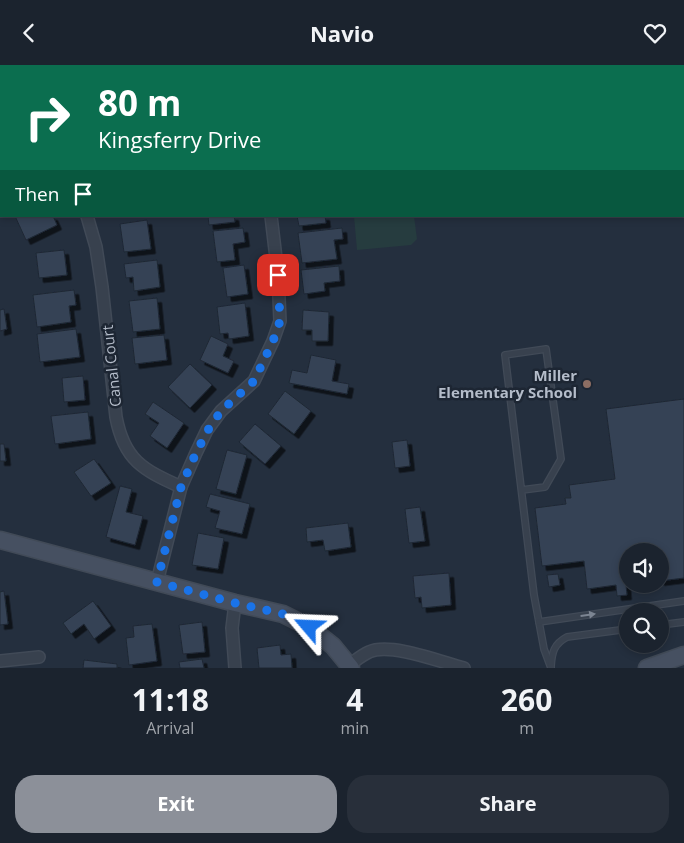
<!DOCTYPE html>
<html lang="en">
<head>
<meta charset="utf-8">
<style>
	body { margin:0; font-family:"Open Sans",sans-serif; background:#282f3a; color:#f1f3f6; height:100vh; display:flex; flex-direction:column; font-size:19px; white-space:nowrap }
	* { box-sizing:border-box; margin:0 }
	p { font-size:16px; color:#a0a4aa }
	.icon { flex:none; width:28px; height:28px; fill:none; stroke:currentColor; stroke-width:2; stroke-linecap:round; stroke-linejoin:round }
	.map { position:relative; height:603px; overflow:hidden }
	.sheet { display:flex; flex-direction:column; background:#1b232e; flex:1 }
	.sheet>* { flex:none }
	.guide { position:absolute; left:0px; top:0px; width:685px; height:152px; box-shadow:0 2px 8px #0003,0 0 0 1px #39404a; background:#0b6e4f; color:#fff; overflow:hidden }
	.buttons { position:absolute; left:619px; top:478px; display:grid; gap:10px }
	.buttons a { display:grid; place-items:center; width:50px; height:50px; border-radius:50%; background:#1b232e; box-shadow:0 2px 8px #0003,0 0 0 1px #39404a; font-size:25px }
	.pin { position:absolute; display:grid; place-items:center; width:42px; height:42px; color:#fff; margin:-21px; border-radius:10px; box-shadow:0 2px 8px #0006 }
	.me { position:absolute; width:55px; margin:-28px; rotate:296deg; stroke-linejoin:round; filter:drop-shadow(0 0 4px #0008) }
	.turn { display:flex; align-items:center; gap:18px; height:105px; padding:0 15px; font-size:22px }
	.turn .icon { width:65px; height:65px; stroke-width:2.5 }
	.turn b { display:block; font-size:35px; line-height:42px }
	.then { display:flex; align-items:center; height:48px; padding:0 15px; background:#0003; gap:10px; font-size:19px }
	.eta { display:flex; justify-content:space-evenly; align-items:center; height:85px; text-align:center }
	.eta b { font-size:30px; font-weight:700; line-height:35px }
	.button { display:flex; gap:10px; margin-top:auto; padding:10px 15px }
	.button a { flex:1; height:58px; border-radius:20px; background:#8c9099; color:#fff; font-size:20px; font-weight:700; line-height:58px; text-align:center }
	.button a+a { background:#282f3a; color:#f1f3f6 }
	header { display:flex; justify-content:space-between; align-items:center; height:65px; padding:0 15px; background:#1b232e; font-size:22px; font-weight:700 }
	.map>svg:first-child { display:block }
	.green { fill:#263c3f }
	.building { fill:#364354; stroke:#1f2835; filter:url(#shadow) }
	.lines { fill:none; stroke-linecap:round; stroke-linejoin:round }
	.lane-casing { stroke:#414a57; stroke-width:8 }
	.street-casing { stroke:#414a57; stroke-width:14 }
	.secondary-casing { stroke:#414a57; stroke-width:19 }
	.lane { stroke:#38414e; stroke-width:5.5 }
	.street { stroke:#38414e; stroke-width:11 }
	.secondary { stroke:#465061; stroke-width:16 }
	.oneway { fill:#7c8592 }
	.route { stroke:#1a73e8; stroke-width:9; stroke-dasharray:0 16.2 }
	.education-dot { fill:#8d6e63; stroke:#1d2633; stroke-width:2 }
	.labels { text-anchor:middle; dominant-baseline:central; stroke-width:5; stroke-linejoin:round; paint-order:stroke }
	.street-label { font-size:15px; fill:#b4bcc9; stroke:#1d2633 }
	.poi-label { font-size:15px; font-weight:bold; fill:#b4bcc9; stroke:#1d2633; text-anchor:end }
</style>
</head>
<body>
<header><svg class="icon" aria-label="back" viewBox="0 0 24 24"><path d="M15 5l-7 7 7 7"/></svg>Navio<svg class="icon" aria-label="heart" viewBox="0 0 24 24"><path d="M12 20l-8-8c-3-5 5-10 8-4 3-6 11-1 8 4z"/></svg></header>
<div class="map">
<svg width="684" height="603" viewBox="0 0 684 603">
	<defs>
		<filter id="shadow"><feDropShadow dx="4.5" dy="4.5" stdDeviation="0" flood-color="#0009"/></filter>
	</defs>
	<rect width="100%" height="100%" fill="#242f3e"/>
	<g class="green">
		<path d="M337,0H586L576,1Z"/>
		<path d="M354,151H414L417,174L411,180L357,185Z"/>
	</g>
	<g class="building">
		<path d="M15,151H53L57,160L26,175Z"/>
		<path d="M208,151H234L235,157L209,160Z"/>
		<path d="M297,151H325L326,158L299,161Z"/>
		<path d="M147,155L151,184L124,187L120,159Z"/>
		<path d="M243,163L245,177L233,179L235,195L217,197L213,166Z"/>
		<path d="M342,163L343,174L334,175L337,194L302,198L298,168Z"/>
		<path d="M64,185L67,210L39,213L36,188Z"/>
		<path d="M157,195L160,222L134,226L133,212L126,213L124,199Z"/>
		<path d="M244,200L248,229L227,232L223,203Z"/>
		<path d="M339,201L340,216L324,218L325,226L304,229L301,205Z"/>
		<path d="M74,225L76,240L69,241L71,257L37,262L33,230Z"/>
		<path d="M157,233L160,264L133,267L129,236Z"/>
		<path d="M245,238L249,271L229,274L228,268L220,269L217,242Z"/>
		<path d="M4,244L7,264L0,266V245Z"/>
		<path d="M303,245L329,247L328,276H312V265H302Z"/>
		<path d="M76,264L80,292L40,297L37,269Z"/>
		<path d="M164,270L167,295L135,299L132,273Z"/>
		<path d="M211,271L228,279L223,291L234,296L228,308L200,295Z"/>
		<path d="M311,290L336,295L332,316L349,319L347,329L289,318L292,305L307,308Z"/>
		<path d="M190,299L212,320L190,343L168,322Z"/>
		<path d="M83,311L85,335L64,337L62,313Z"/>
		<path d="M285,326L311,346L294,369L268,349Z"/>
		<path d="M684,334V513L660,516V486H628V519H636L626,520L627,530L617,531L616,520L587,524L584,496L542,501L535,443L566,439L565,433H571L569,420L615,414L606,344Z"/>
		<path d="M153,337L184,358L167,383L150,371L159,358L145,349Z"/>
		<path d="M88,347L91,374L55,379L51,351Z"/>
		<path d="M255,359L281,381L265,399L239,377Z"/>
		<path d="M407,375L410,401L395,403L392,377Z"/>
		<path d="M0,379H4L6,396H0Z"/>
		<path d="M227,385L247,390L236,429L216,424Z"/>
		<path d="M94,394L111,418L91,431L74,407Z"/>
		<path d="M120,421L132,424L126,447L143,451L135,480L106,472Z"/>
		<path d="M210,429L250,439L242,469L215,463L220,446L206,442Z"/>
		<path d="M420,442L425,476L409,478L405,444Z"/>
		<path d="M348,458L351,482L325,486L323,475L307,477L306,463Z"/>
		<path d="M198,468L224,473L218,504L192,500Z"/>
		<path d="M449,508L451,540L422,543L421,532L415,533L413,511Z"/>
		<path d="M558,509L560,520L549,522L547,510Z"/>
		<path d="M4,526L8,559L0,560V527Z"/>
		<path d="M93,536L111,561L94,574L84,559L71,569L63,558Z"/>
		<path d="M202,557L205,587L183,589L179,560Z"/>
		<path d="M152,559L157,596L129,600L126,573L134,572L133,561Z"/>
		<path d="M280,580L281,590L291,589L292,603H259L257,583Z"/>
		<path d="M202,594L204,603H180L179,597Z"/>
		<path d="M84,595L117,599V603H83Z"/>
	</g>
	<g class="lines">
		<defs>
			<g id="lane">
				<path d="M522,425L545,422L561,394L546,284L505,290L534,530L544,584L551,603"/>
				<path d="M539,557L684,536"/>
				<path d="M660,560L684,557"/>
				<path d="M551,601C552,587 554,579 567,572L628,564"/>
			</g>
			<g id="street">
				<path d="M250,0V1"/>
				<path d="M87,151L96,182L102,222L116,352C124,395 143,405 181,422"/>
				<path d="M157,517L181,422L196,388L207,365L221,346L254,316L273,276L280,256L278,210L271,151"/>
				<path d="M0,596L39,592"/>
				<path d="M349,600C355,596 362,590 369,587C390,577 441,597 464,603"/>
				<path d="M235,603L232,563L235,538"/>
			</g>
			<g id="secondary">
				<path d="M0,475L235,538L283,549L309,562L333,581L351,603"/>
				<path d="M647,603L684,590"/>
			</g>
		</defs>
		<use href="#lane" class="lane-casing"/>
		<use href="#street" class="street-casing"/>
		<use href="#secondary" class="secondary-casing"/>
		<use href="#lane" class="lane"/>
		<use href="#street" class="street"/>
		<use href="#secondary" class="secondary"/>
	</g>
	<defs><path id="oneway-solid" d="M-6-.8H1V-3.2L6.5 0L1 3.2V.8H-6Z" transform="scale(1.25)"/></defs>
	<use class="oneway" href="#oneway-solid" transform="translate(588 550) rotate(-8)"/>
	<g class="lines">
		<path class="route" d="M278,210L280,256L273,276L254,316L221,346L208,365L196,388L181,422L157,517L235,538L283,549L309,562"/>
	</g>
	<circle class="education-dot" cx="587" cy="319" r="5"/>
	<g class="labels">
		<g class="street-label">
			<text transform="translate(111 301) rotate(-96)">Canal Court</text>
		</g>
		<g class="poi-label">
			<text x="577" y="310">Miller<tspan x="577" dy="17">Elementary School</tspan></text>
		</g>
	</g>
</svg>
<div class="buttons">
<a><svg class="icon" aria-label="sound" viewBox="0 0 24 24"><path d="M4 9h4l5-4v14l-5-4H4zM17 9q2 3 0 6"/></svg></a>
<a><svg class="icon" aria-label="search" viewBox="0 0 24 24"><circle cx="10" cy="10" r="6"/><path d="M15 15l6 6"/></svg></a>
</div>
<div class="pin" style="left:278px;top:210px;background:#d93025"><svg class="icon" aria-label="arrive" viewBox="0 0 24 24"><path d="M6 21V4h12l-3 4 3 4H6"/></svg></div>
<svg class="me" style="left:309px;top:562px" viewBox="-20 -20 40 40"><path d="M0-17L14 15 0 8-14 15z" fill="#1a73e8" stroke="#fff" stroke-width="4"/></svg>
<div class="guide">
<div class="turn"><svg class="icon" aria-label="right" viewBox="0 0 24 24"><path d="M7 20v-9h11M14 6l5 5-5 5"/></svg><div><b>80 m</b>Kingsferry Drive</div></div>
<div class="then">Then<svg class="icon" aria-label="arrive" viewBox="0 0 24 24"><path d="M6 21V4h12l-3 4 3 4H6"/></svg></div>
</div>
</div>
<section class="sheet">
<div class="eta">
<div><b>11:18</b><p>Arrival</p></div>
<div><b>4</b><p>min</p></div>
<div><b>260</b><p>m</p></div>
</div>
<div class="button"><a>Exit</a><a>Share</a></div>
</section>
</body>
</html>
